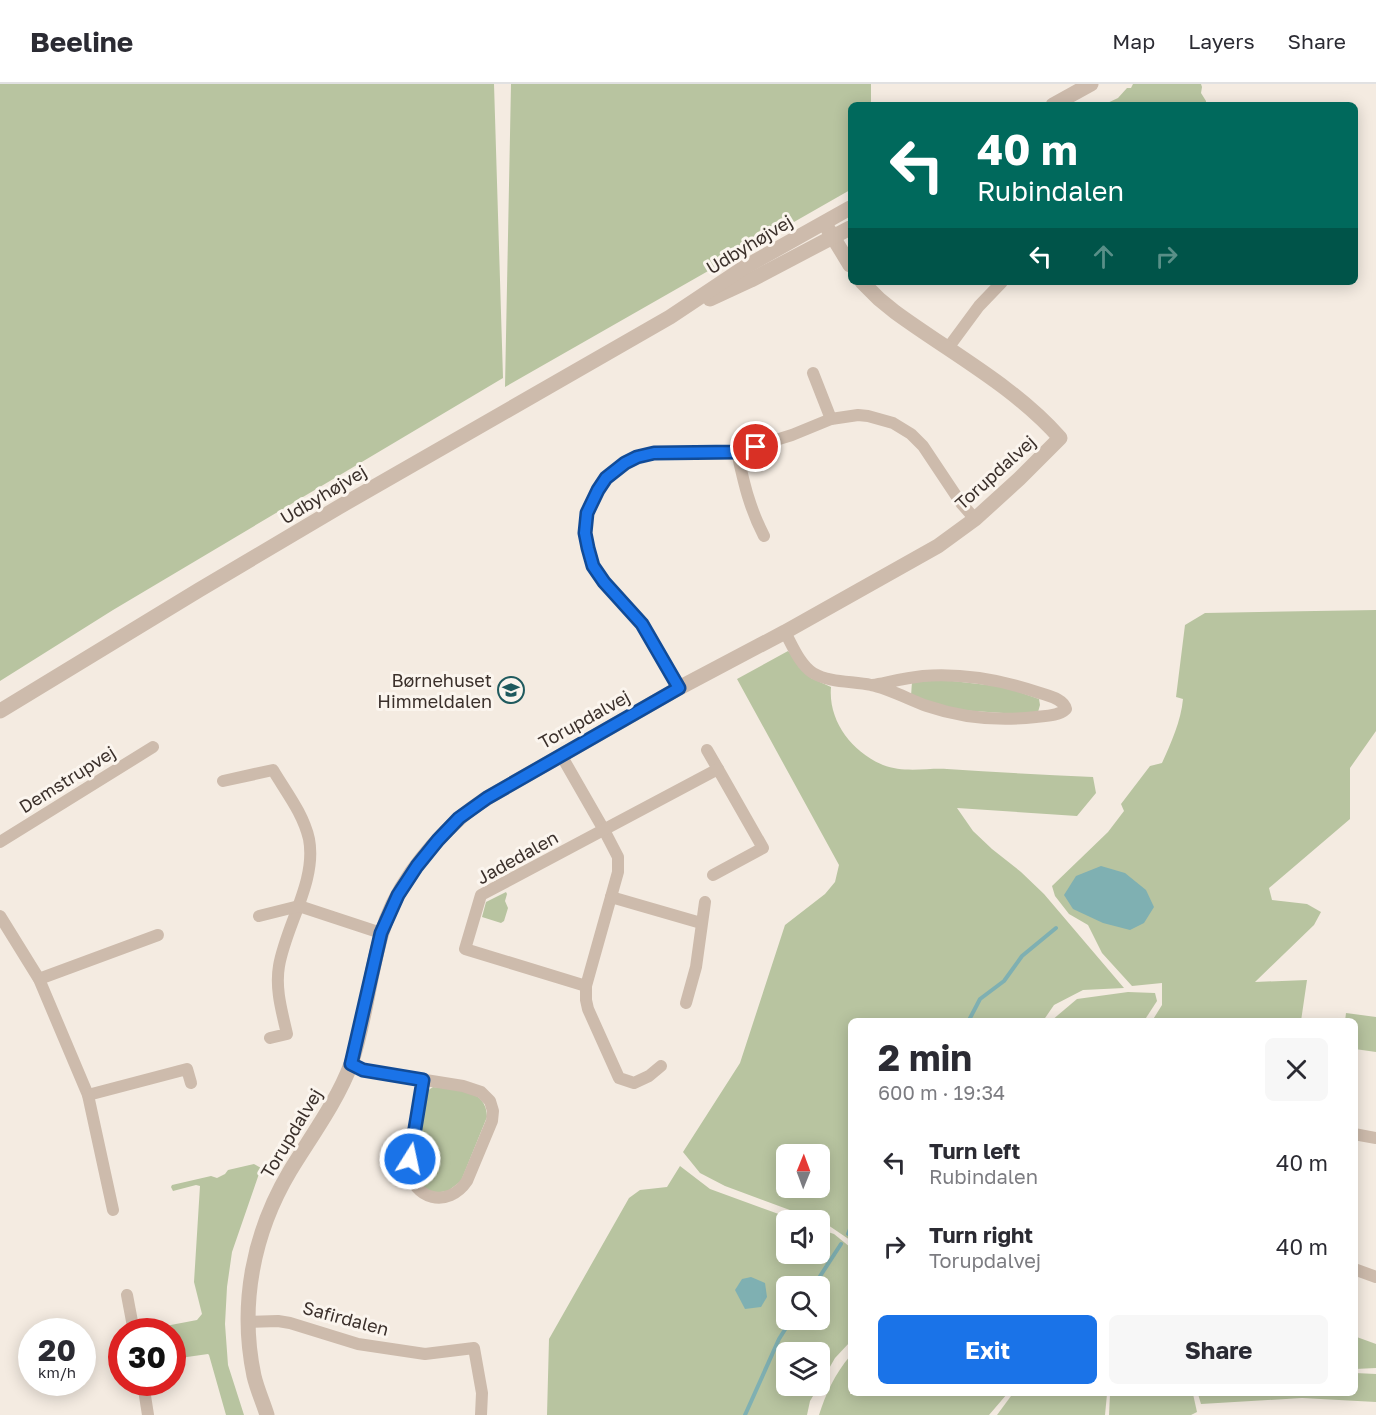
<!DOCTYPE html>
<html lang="en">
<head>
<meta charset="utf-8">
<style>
	body { margin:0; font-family:"Golos Text",sans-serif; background:#f7f7f7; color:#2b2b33; height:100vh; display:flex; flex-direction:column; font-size:22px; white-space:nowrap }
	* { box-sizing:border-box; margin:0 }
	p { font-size:20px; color:#7c7c81 }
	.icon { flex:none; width:33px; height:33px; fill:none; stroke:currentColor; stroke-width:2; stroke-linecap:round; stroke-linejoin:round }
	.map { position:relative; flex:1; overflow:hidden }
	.details { position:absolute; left:848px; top:934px; width:510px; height:378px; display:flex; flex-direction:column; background:#fff; border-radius:9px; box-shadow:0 3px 15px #0003 }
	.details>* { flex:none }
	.top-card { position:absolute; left:848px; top:18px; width:510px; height:183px; border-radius:9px; box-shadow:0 3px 15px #0003; background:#00695c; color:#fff; overflow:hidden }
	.needle { width:39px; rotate:1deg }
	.buttons { position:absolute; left:776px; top:1060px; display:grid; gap:12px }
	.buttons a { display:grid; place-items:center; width:54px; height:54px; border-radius:9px; background:#fff; box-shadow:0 3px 15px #0003; font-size:30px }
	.speed { position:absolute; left:18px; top:1234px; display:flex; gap:12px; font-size:30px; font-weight:700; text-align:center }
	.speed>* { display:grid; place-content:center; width:78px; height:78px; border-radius:50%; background:#fff; box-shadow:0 3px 15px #0003; line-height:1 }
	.speed small { font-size:15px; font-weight:400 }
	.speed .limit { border:9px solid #d22; background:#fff; color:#111 }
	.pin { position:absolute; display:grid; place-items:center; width:51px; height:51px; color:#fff; margin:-26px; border:3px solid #fff; border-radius:50%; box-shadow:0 2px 6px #0007 }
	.me { position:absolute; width:66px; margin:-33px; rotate:10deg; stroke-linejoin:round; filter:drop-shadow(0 0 4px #0008) }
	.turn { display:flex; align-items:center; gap:21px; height:126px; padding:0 30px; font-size:27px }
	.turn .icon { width:78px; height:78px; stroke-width:2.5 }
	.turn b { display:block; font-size:42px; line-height:51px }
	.lanes { display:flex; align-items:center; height:57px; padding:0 30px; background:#0003; justify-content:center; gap:30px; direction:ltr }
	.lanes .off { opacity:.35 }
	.round { display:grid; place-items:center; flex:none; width:63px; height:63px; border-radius:9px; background:#f7f7f7 }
	.head { display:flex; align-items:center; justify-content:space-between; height:102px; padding:0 30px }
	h1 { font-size:36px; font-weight:700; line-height:45px }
	.cta { display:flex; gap:12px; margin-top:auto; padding:12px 30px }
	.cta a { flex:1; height:69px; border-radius:9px; background:#1a73e8; color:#fff; font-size:24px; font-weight:700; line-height:69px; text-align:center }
	.cta a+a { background:#f7f7f7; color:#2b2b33 }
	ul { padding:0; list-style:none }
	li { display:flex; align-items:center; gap:18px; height:84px; padding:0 30px }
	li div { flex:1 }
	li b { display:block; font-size:22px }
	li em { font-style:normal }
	header { display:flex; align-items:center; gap:36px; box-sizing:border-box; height:84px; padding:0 30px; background:#fff; border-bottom:2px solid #e1e1e2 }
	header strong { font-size:28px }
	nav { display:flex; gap:33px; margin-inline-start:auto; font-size:21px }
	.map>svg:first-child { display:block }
	.green { fill:#b8c4a0; fill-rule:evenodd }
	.water { fill:#7fb0b2 }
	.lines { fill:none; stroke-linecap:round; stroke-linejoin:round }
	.stream { stroke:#7fb0b2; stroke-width:4 }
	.minor { stroke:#cdbbac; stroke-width:12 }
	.tertiary { stroke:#cdbbac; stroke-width:15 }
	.route-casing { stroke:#114b97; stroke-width:15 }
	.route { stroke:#1a73e8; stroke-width:10 }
	.labels { text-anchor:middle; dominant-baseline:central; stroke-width:6; stroke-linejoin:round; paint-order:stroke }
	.street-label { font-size:18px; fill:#3b302b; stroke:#fbf5ee }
	.poi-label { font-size:18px; fill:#3b302b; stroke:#fbf5ee; text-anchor:end }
</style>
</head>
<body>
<header>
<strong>Beeline</strong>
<nav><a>Map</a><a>Layers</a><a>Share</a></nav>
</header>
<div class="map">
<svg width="1376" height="1331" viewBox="0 0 1376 1331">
	<rect width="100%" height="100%" fill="#f4ebe1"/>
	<g class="green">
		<path d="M0,0H494L503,294L113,526L0,597Z"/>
		<path d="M511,0H871V21H850V106L505,303Z"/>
		<path d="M1133,0H1201L1202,3L1201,9L1206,17V21H1103L1118,14L1127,4H1131Z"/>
		<path d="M1376,526V647L1350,684V735L1269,804L1272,816L1307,820L1321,828L1314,841L1255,898L1307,896L1301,937H1152L1162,921V899L1132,902L1102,869L1088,841L1069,830L1055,812L1052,802L1108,748L1124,727L1121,720L1150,682L1162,679C1171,659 1181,637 1183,615L1176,613L1185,541L1205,529Z"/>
		<path d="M788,567L811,594L831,603C828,637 852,668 883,681C903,689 926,684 947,685C995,688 1044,691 1093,693L1096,709L1077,732L957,724L973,747L992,765L1021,788L1044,810L1124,904L1083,906L1054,921L1043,937L850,938V1156L825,1139L725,1102L700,1089L683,1068L740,979L785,841L825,810L835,798L839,781L737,595ZM786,1071H819V1104H786Z"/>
		<path d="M944,596L1005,603L1039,615L1040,621L1038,628L1018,630L958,626L911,612L912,598Z"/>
		<path d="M506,808L507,810L505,817L508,824L504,837L501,839L482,833L486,818Z"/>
		<path d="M1128,908L1155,909L1157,917L1144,937H1051L1077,915Z"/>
		<path d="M1346,929L1376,933V968L1355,965L1354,938L1345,937Z"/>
		<path d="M433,1003C455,1006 487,1004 487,1033L461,1097L448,1107L434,1109L421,1102L413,1083L427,1007Z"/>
		<path d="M254,1080L261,1084L232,1168L227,1203L225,1240L228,1281L244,1331H226L209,1271L208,1270L173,1275L172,1248H156L155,1244L197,1236L202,1230L194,1198L200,1102L196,1101L173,1107L171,1103L172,1101L211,1092L217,1094L225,1090L228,1086Z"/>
		<path d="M680,1082L710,1105L798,1137H786V1170H819V1145L834,1150L850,1163V1258L835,1274L819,1302V1269H786V1302H819L810,1317L807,1331H547L549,1255L629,1114L640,1106L667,1103ZM786,1203H819V1236H786Z"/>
		<path d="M1354,1252L1376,1260V1284L1355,1285Z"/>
		<path d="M850,1272V1310H1007L989,1331H819C826,1309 835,1290 850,1272Z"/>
		<path d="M1355,1289L1376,1290V1318L1302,1314L1201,1320L1198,1310H1354Z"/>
		<path d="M1014,1310H1107L1105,1331H997L1011,1312Z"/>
		<path d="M1110,1310H1193L1197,1328L1191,1331H1109Z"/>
	</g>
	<g class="water">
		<path d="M1101,782L1125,789L1146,806L1154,823L1144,839L1130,846L1103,839L1073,825L1064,811L1076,792Z"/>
		<path d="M751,1193L765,1199L767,1213L761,1223L745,1225L735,1206L742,1195Z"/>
	</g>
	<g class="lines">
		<g class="stream">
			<path d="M968,938L980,915L1004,897L1022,872L1056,844"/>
			<path d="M848,1150L850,1145"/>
			<path d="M813,1203L841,1160"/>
			<path d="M745,1331L779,1255L791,1236"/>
		</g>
		<g class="minor">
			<path d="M948,264L979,222L1002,198"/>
			<path d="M813,289L831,335"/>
			<path d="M737,368C744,399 749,423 764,452"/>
			<path d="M785,548C792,561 800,581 813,589C830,599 853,597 871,601C888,604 910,616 927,622C962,634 1000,637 1036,633C1045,632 1059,632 1066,625C1064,615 1049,612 1040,609C1002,596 963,589 923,592C906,594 889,598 873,601"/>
			<path d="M679,604L642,540L604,498L593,482L587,464L585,449L587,429L598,406L606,394L615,386L625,379L637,373L654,369L737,368L792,351L831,335L858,331L868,332L893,339L911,350L923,362L961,419L975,435"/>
			<path d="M707,666L718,685"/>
			<path d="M561,671L604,746L618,773V788L586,902V916L588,925L619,994L634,999L649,992L661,982"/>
			<path d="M223,697L273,686C286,708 303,729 309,755C317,797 286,841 279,882C275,905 282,928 287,950L270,954"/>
			<path d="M0,758L153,663"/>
			<path d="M611,813L701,839"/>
			<path d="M0,832L39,895L88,1011L113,1126"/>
			<path d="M259,832L299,822L381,849"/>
			<path d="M39,895L158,851"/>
			<path d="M586,902L465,865L481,811L718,685L763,764L713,791"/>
			<path d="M686,919L696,883L705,818"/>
			<path d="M351,980L363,986L463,1002L481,1008L490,1017L493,1027L492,1037L467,1097C448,1125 413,1116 408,1083L424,996"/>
			<path d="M88,1011L187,985L191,999"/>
			<path d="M1354,1050L1376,1054"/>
			<path d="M1354,1185L1376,1193"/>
			<path d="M127,1211L134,1248"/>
			<path d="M248,1238L278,1237L290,1239L358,1260L425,1270L474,1264L482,1309L481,1331"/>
			<path d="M143,1299L148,1331"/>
		</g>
		<g class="tertiary">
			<path d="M1053,21L1091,0"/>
			<path d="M828,145L850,181"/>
			<path d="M710,215L751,196L850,144"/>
			<path d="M0,627L199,506L339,423L670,233L745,183L850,124"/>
			<path d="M267,1331C263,1318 257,1305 254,1292C239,1221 253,1149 290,1087C310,1054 338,1016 351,980C365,939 369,894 381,852C393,807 425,766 458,736C467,727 477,721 487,714L679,604L785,548L938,462L975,435L1019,395L1060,354C1014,302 951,269 895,228L879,215L862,198"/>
		</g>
	</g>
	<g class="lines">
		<defs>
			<path id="route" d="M410,1075L423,996L363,986L351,980L381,849L398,811L417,782L438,756L459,734L487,714L679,604L642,540L604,498L593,482L588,464L585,449L587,429L598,406L606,394L625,379L637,373L654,369L737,368L756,363"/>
		</defs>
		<use href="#route" class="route-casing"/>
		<use href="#route" class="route"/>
	</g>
	<defs>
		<symbol id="school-ring" viewBox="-11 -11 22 22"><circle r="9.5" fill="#fbf5ee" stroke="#1f5a5e" stroke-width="1.5"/><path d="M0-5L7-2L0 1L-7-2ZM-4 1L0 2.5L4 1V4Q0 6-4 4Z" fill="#1f5a5e"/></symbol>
	</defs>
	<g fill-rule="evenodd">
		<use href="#school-ring" x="496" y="591" width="30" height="30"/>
	</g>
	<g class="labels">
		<g class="street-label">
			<text transform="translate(749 160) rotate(-31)">Udbyhøjvej</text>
			<text transform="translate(995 388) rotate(-42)">Torupdalvej</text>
			<text transform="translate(323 410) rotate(-31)">Udbyhøjvej</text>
			<text transform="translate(584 635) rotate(-29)">Torupdalvej</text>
			<text transform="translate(67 695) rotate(-32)">Demstrupvej</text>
			<text transform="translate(517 773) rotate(-29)">Jadedalen</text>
			<text transform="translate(291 1049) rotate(-59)">Torupdalvej</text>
			<text transform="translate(346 1234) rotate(15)">Safirdalen</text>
		</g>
		<g class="poi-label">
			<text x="492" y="596">Børnehuset<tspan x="492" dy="21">Himmeldalen</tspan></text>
		</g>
	</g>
</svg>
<div class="buttons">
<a><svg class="needle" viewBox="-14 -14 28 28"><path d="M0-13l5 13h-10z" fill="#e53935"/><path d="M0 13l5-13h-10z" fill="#7c7c81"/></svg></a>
<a><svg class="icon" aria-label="sound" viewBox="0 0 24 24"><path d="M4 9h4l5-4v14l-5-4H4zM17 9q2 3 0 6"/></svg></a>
<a><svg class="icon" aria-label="search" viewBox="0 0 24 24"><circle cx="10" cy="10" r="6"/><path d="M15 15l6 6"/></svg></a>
<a><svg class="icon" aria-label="layers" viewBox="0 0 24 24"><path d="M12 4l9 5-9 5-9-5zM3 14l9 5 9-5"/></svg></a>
</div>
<div class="speed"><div>20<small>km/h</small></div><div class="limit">30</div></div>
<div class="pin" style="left:756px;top:363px;background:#d93025"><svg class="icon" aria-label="arrive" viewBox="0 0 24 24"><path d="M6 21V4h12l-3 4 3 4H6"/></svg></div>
<svg class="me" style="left:410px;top:1075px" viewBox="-20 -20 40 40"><circle r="17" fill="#1a73e8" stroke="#fff" stroke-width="3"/><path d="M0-11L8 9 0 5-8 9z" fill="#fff"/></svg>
<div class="top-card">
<div class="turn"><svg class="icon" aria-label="left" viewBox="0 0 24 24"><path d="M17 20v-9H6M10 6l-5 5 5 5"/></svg><div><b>40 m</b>Rubindalen</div></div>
<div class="lanes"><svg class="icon" aria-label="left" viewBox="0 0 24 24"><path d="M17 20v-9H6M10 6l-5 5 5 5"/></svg><svg class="icon off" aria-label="ahead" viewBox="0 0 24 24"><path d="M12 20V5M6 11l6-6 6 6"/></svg><svg class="icon off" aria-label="right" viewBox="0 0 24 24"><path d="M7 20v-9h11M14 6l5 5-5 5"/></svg></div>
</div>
<section class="details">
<div class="head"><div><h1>2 min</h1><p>600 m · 19:34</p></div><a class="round"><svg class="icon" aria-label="close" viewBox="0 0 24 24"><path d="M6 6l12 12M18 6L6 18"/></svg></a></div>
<ul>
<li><svg class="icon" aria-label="left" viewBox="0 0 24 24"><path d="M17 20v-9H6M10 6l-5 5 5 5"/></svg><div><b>Turn left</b><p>Rubindalen</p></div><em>40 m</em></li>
<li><svg class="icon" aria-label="right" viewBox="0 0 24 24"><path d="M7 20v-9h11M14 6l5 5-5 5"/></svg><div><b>Turn right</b><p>Torupdalvej</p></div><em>40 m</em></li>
</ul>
<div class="cta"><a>Exit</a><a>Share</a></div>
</section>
</div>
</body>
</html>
